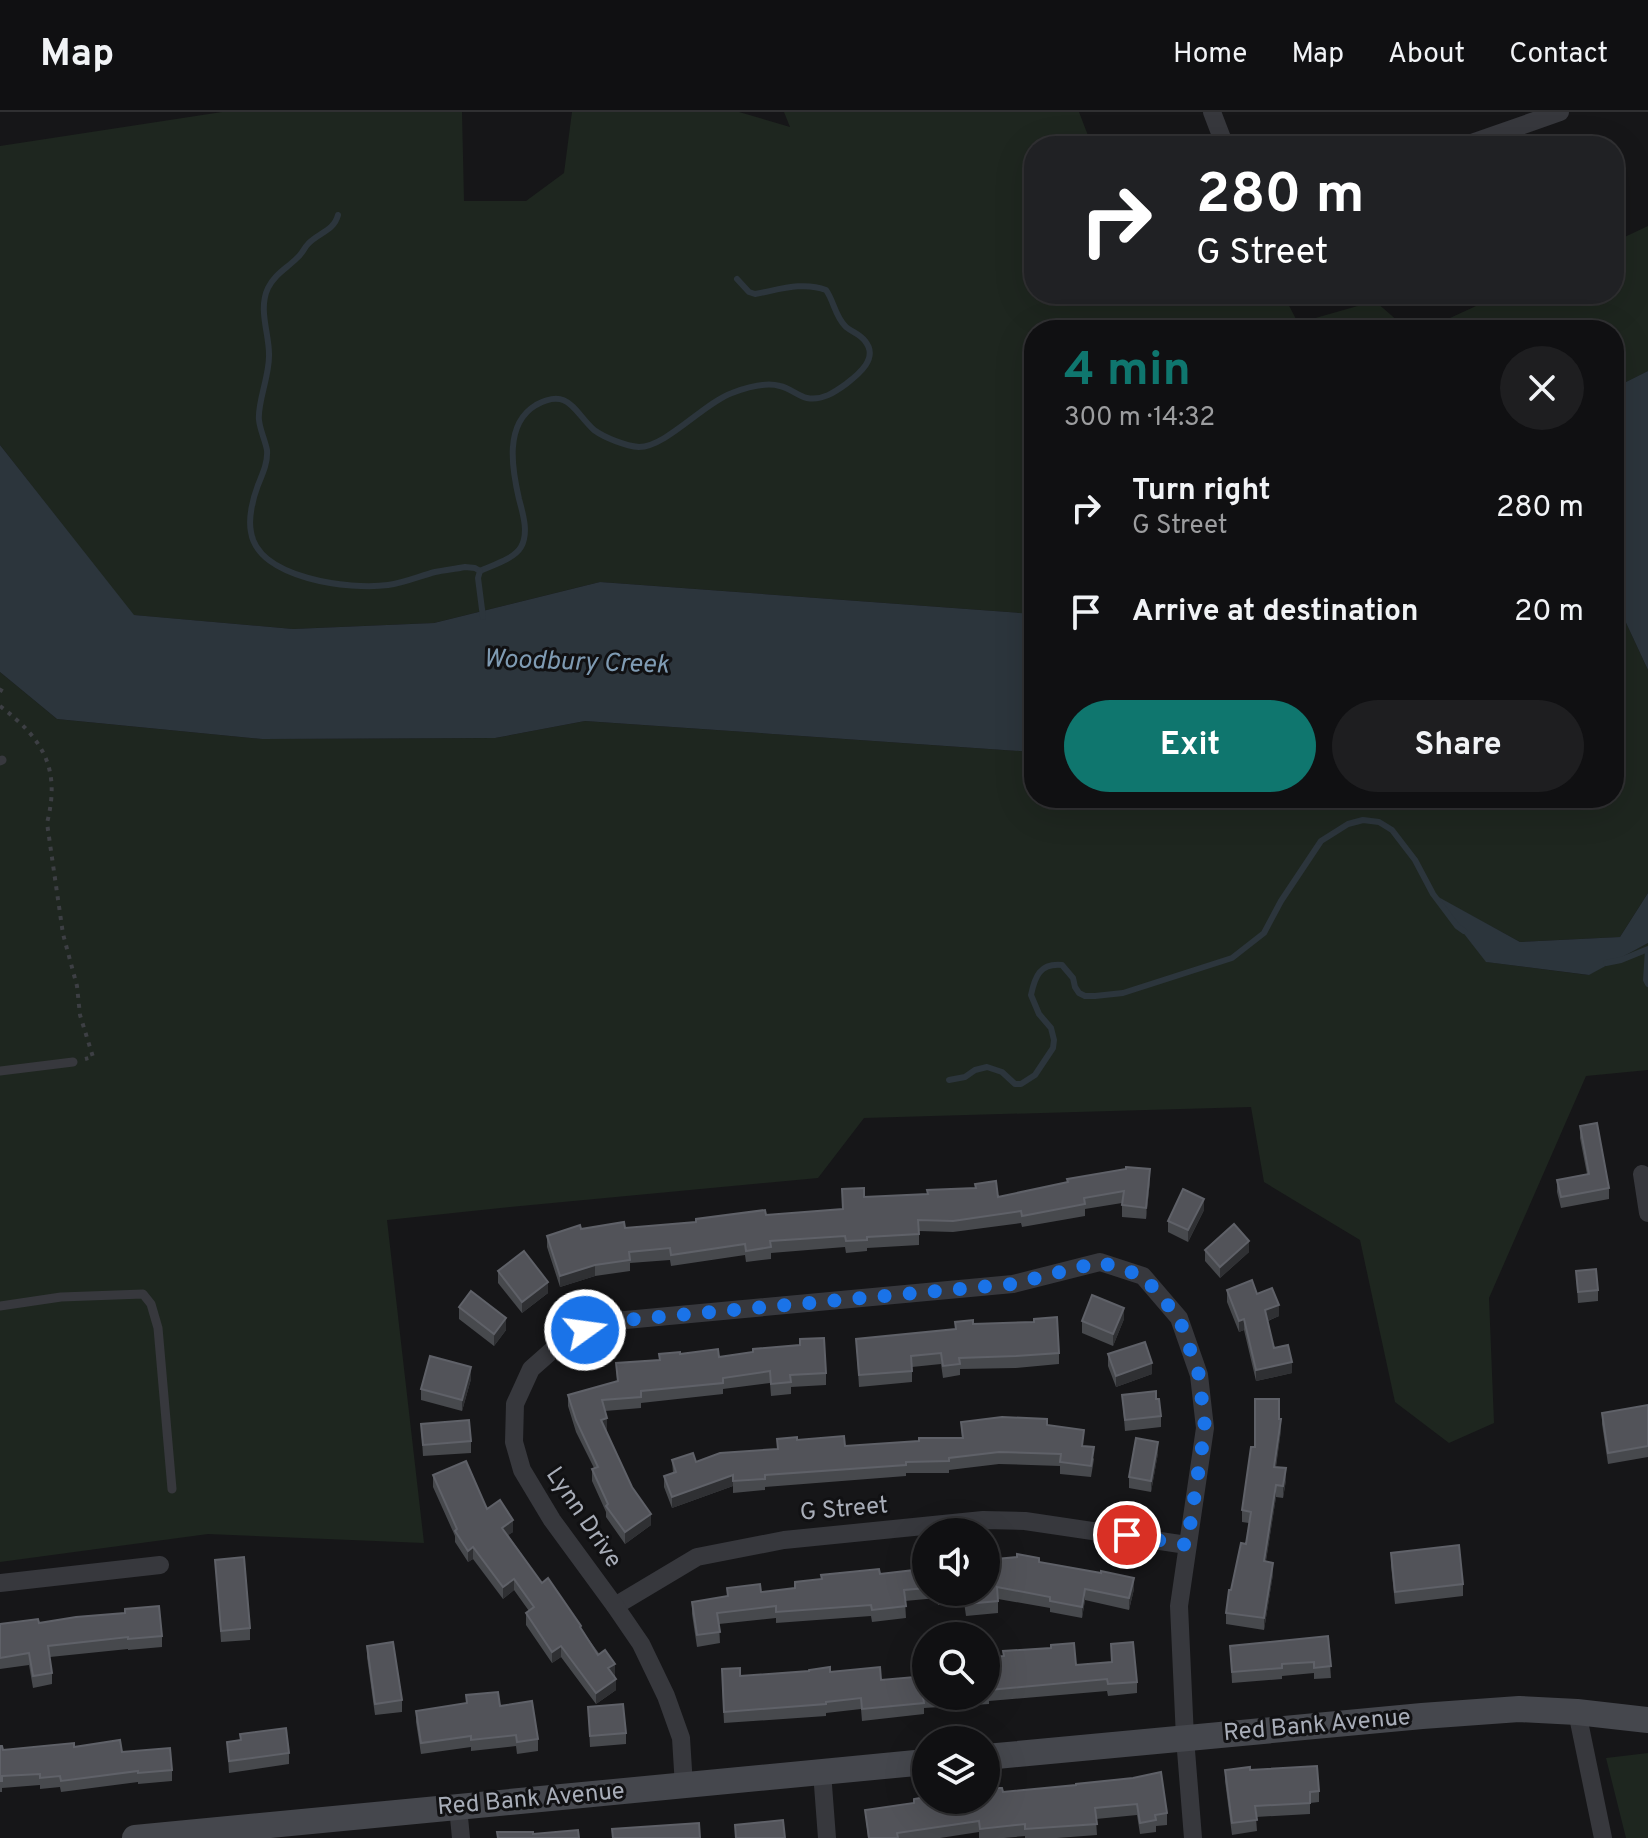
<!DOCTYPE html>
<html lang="en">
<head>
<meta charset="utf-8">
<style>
	body { margin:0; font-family:Overpass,sans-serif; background:#1e1e20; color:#f1f3f6; height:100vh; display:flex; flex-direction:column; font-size:30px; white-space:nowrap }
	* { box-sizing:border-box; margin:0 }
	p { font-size:26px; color:#9c9d9f }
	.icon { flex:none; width:44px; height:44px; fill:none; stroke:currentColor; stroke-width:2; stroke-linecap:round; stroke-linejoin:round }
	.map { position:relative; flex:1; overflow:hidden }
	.side { position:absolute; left:1024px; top:208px; width:600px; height:488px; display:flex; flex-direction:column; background:#101012; border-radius:32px; box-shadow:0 8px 32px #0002,0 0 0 2px #303032 }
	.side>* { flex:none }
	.guide { position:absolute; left:1024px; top:24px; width:600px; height:168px; border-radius:32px; box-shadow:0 8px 32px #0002,0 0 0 2px #303032; background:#202124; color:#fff; overflow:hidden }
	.controls { position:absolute; left:912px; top:1406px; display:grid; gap:16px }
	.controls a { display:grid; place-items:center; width:88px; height:88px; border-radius:50%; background:#101012; box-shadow:0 8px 32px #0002,0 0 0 2px #303032; font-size:40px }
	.pin { position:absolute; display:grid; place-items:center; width:68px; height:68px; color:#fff; margin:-34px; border:4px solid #fff; border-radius:50%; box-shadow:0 2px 8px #0007 }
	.me { position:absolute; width:88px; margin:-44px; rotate:76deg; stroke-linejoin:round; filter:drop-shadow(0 0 6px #0008) }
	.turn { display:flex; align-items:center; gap:28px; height:168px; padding:0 40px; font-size:36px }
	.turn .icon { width:104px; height:104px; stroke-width:2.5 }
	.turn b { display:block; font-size:56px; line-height:68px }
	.round { display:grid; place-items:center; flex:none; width:84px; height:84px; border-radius:42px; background:#1e1e20 }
	.head { display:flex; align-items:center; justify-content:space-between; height:136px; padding:0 40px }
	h1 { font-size:48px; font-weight:700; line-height:60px; color:#0f766e }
	.button { display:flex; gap:16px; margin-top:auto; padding:16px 40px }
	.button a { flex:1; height:92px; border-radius:48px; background:#0f766e; color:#fff; font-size:32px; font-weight:700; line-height:92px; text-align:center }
	.button a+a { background:#1e1e20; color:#f1f3f6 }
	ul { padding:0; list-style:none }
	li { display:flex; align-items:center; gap:24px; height:104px; padding:0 40px }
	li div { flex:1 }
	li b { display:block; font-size:30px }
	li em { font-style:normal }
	header { display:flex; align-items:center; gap:48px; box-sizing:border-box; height:112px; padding:0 40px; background:#101012; border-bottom:2px solid #303032 }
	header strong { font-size:38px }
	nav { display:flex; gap:44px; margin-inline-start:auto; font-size:28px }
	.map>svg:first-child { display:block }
	.green { fill:#1e261f }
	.water { fill:#2c353c }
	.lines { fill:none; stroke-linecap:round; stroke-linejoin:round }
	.stream { stroke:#2c353c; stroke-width:6 }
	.path { stroke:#3d3f44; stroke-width:4; stroke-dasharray:4 6; stroke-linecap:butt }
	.lane { stroke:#37383d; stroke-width:9 }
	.street { stroke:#37383d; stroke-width:18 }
	.secondary { stroke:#45474d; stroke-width:26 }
	.wall { fill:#47494d }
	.shaded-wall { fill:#2f3033 }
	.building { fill:#525359; stroke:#5f6168; stroke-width:2 }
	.route { stroke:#1a73e8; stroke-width:14; stroke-dasharray:0 25.2 }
	.labels { text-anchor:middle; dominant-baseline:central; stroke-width:6; stroke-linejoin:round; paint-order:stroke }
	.street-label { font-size:24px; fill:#a8adb8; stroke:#111113 }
	.water-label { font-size:26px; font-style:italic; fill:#7f9bb3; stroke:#111113 }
</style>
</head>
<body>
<header>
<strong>Map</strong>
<nav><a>Home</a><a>Map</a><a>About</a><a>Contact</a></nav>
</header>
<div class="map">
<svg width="1648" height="1726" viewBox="0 0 1648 1726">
	<rect width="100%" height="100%" fill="#161618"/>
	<g class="green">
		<path d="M222,0H462L464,89H526L564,61L572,0H739L790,15L784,0H1079L1092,34H1034V182H1283L1298,211L1375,189L1408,218H1034V502L600,470L434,511L293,517L133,503L0,333V34Z"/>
		<path d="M1648,114V259L1614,276V218H1424L1502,182H1614V130Z"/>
		<path d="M1614,485L1648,558V781L1620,825L1520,830L1435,784L1487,850L1588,863L1648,831V958L1586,964L1489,1186L1494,1311L1449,1331L1395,1290L1360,1128L1264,1070L1251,995L864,1006L818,1066L510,1095L387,1108L424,1431L208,1422L0,1450V560L57,607L262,627L495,626L585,609L1034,640V686H1614Z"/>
		<path d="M1648,1641V1726H1626L1606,1646Z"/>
	</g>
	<g class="water">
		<path d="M1648,259V558L1614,485V276Z"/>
		<path d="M0,333L134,503L293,517L434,511L600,470L1034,502V640L585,609L495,626L262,627L57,607L0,560Z"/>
		<path d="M1648,781V831L1589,863L1486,850L1433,782L1520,830L1620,825Z"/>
	</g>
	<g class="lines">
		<g class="stream">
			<path d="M338,103C334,119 318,121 308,132C304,136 302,142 297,146C286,157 275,162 268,176C258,197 269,221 269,242C270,263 257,291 259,308C260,318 265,328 267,338C268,350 263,361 258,373C253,386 248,406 251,420C258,467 350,478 388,473C404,471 420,464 435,460C445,458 455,457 465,455L475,456L480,459C493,453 514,447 521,435C529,421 523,402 519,387C512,357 504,312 536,293C569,275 574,300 594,318C605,326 626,334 639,335C666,335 704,291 732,281C745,276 766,270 780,274C790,276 798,284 807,286C822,289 835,280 846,272C859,262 879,246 865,229C860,222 852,220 846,215C835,205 834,189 826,178C803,169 778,178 755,182L749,180L737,167"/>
			<path d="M480,459L478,466L483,505"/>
			<path d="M1648,838L1646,868L1648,872"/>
			<path d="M1606,851L1621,848L1648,837"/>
			<path d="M949,968L965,965L975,958L987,955L1002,960L1015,972H1021L1035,963L1053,936L1054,928L1051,916L1039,902L1031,883C1035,864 1040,851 1062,853L1073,866L1075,875L1079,881L1085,884H1095L1123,881L1232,846L1264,821L1281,789L1321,729L1348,712L1363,708L1379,710L1392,718L1415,748L1433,782L1457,814L1464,819"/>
		</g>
		<g class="path">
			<path d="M0,580L4,573"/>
			<path d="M0,594C43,627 61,656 47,711L63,822L77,874L80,903L93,945L85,947"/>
		</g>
		<g class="lane">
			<path d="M0,649L2,648"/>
			<path d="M0,959L73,950"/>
			<path d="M0,1194L61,1185L143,1182L151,1192L158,1216L172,1377"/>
		</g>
		<g class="street">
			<path d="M1212,0L1225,34"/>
			<path d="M1463,34L1560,0"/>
			<path d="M1642,1062L1648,1101"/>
			<path d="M0,1471L160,1453"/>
			<path d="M615,1494L697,1445L784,1428L983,1408L1025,1409L1187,1433"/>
			<path d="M1577,1600L1603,1726"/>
			<path d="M822,1660L827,1726"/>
			<path d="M684,1674L681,1626L666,1584L641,1532L615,1494L552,1408L522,1358L514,1330L515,1292L531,1257L566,1226L604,1210L1013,1172L1100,1150L1143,1164L1179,1206L1199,1263L1205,1316L1179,1494L1185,1626L1193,1726"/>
			<path d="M458,1695L461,1726"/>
		</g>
		<g class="secondary">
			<path d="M986,1645L1422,1604L1519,1597L1577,1600L1648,1608"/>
			<path d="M135,1726L926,1650"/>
		</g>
	</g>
	<g class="wall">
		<path d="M1580,1014L1609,1076V1087L1561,1096L1557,1080V1068L1587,1062L1580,1026Z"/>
		<path d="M1150,1069L1146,1107L1122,1105V1091L1085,1097V1104L1022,1115L1021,1111L953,1120L919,1119V1133L867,1136V1139L846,1141L845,1135L771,1141V1147L746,1150L745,1143L671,1154L670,1148L630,1151V1159L595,1164L560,1175L547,1135V1124L581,1117L625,1116L696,1110L842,1097V1077L864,1085L927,1082V1078L998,1085Z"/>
		<path d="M1204,1098L1188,1130L1168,1120V1109Z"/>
		<path d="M1205,1138L1249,1140L1220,1166L1205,1149Z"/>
		<path d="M498,1159L548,1181L522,1201L498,1171Z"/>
		<path d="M1576,1159L1598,1178V1189L1578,1191Z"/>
		<path d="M1227,1178L1257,1182L1279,1204L1268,1209L1274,1236L1292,1261L1256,1269L1244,1218L1239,1220L1227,1190Z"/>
		<path d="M459,1195L506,1218L494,1234L459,1207Z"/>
		<path d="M1124,1207L1113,1234L1082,1221V1209Z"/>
		<path d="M973,1212L1059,1241V1252L1016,1256L960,1257V1263L943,1266L941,1252L912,1255V1270L859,1275L856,1227L955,1217Z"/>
		<path d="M680,1242L719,1245L826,1261V1273L791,1275V1282L771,1284L770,1271L723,1277V1282L641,1291V1296L605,1299L607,1318H605L651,1413L625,1432L606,1405V1400L592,1369V1357L594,1356L576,1320L568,1294V1283L617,1269L616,1251L659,1248Z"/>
		<path d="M1108,1242L1152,1262L1116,1275L1108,1254Z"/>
		<path d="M471,1267L462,1299L421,1288V1277Z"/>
		<path d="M1122,1283L1156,1287L1161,1304V1315L1125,1319Z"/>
		<path d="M1648,1293V1345L1608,1352L1602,1312V1301Z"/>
		<path d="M1279,1307L1281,1318L1276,1355L1286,1368L1283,1386L1276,1385L1266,1449L1273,1462L1264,1518L1226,1512V1501L1231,1478L1246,1432L1249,1411L1242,1410V1398L1255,1335Z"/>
		<path d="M961,1310L1047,1313L1083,1334L1094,1347L1091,1365L1060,1362V1354L999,1352L949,1358V1361H906V1364L765,1375V1378L733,1381V1374L672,1396L664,1375V1364L673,1361L672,1348L696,1350L777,1337V1327L797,1328L845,1334L962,1326Z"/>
		<path d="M421,1312L471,1329V1341L423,1344Z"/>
		<path d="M1158,1341L1151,1380L1129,1376V1365Z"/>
		<path d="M433,1363L487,1397L513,1420L508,1423L542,1471L581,1517L615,1563L616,1578L596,1592L561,1545L552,1551L526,1513V1501L529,1499L514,1478L503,1487L473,1447L468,1450L455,1430V1424L433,1375Z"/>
		<path d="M1391,1441L1463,1472V1484L1395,1492L1391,1453Z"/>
		<path d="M215,1448L250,1516V1528L221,1530Z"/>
		<path d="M1039,1450L1134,1477L1129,1498L1085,1488L1082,1506L1050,1500V1496L998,1487V1501L966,1504L964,1490L938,1493L937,1486L905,1489L906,1506L872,1510L871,1504L776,1511V1506L719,1512L720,1531L697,1535L692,1502V1490L727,1484V1476L761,1480L795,1476V1470L914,1459L926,1453V1480H986Z"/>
		<path d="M39,1511L162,1524V1535L128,1538V1537L50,1545L52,1561V1572L33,1576L29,1553L0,1557V1512Z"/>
		<path d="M1328,1524L1331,1566L1314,1567V1561L1282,1564V1567L1232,1571L1230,1534Z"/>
		<path d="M1111,1532L1137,1570V1581L1108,1584L1107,1579L989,1589V1592L924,1596V1602L862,1609L861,1597L826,1601V1604L724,1611L722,1569L740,1564L830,1560L881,1568L926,1584H986V1546L1076,1553L1111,1551Z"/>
		<path d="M367,1534L402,1588V1600L375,1603L367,1545Z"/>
		<path d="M466,1583L500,1594L538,1627V1639L517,1642L516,1634L471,1639V1635L421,1642L416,1610V1599L466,1592Z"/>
		<path d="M588,1595L626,1621V1632L590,1635Z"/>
		<path d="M240,1622L289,1641V1652L229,1661L227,1630L240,1628Z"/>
		<path d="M0,1634L3,1638L74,1635L122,1640L172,1658V1669L138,1672V1670L61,1680L60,1675L40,1677V1673L2,1676V1680H0Z"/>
		<path d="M1225,1658H1250L1319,1679V1690L1310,1691V1702L1256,1705L1257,1719L1232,1723L1225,1669Z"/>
		<path d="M1076,1673L1167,1701V1713L1156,1714V1720L1140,1722L1137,1703L1096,1707L1097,1723L1057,1726H1025V1724L1004,1726H979V1720L940,1726H868L865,1698L1003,1680Z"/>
	</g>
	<g class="shaded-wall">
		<path d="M1150,1057V1069L1146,1107V1096Z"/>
		<path d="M1204,1087V1098L1188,1130V1118Z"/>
		<path d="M1249,1129V1140L1220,1166V1155Z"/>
		<path d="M595,1153V1164L560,1175V1164Z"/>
		<path d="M548,1170V1181L522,1201V1190Z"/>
		<path d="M1279,1193V1204L1265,1210V1198Z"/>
		<path d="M1124,1196V1207L1113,1234V1222Z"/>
		<path d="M506,1206V1218L494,1234V1222Z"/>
		<path d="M1244,1207V1218L1239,1220V1209Z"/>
		<path d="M1292,1250V1261L1256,1269V1258Z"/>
		<path d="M1152,1251V1262L1116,1275V1264Z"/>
		<path d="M471,1255V1267L462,1299V1288Z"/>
		<path d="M607,1306V1318L601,1319V1308Z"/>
		<path d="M1281,1307V1318L1274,1366V1355Z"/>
		<path d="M1158,1330V1341L1151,1380V1369Z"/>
		<path d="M1286,1356V1368L1283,1386V1374Z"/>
		<path d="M733,1363V1374L672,1396V1385Z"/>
		<path d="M1276,1373V1385L1264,1460V1449Z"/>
		<path d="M651,1402V1413L625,1432V1420Z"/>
		<path d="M513,1408V1420L502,1427V1416Z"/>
		<path d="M473,1435V1447L468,1450V1439Z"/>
		<path d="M1273,1451V1462L1264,1518V1506Z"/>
		<path d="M1134,1466V1477L1129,1498V1486Z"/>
		<path d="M514,1467V1478L503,1487V1475Z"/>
		<path d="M1085,1477V1488L1082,1506V1495Z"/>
		<path d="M561,1534V1545L552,1551V1540Z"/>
		<path d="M615,1552V1563L608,1568V1556Z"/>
		<path d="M616,1567V1578L596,1592V1581Z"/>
	</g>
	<g class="building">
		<path d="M1597,1011L1609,1076L1561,1085L1557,1068L1589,1062L1580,1014Z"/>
		<path d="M1126,1055L1150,1057L1146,1096L1122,1093L1124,1079L1084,1086L1085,1092L1022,1104L1021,1099L953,1109L918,1108L919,1122L867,1125V1128L846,1129L845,1124L770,1129L771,1135L746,1139L745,1132L671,1143L670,1136L629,1140L630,1148L595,1153L560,1164L547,1124L580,1113L581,1117L624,1110L625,1116L696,1110V1107L765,1098L766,1103L843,1097L842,1077L864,1076V1085L928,1082L927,1078L976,1076L975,1072L996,1069L998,1085L1068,1070L1067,1067L1126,1057Z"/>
		<path d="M1183,1077L1204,1087L1188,1118L1168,1109Z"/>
		<path d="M1234,1112L1249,1129L1220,1155L1205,1138Z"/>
		<path d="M524,1139L548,1170L522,1190L498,1159Z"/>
		<path d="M1596,1157L1598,1178L1578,1180L1576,1159Z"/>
		<path d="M1252,1168L1257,1182L1272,1176L1279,1193L1265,1198L1274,1236L1288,1233L1292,1250L1256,1258L1244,1207L1239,1209L1227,1178Z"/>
		<path d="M471,1179L506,1206L494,1222L459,1195Z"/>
		<path d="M1092,1183L1124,1196L1113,1222L1082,1209Z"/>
		<path d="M1057,1205L1059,1241L1016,1244L959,1246L960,1252L943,1254L941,1241L911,1244L912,1259L859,1263L856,1227L956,1217L955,1210L973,1208V1212L1034,1210V1207Z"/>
		<path d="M824,1226L826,1261L790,1263L791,1270L771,1272L770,1259L723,1266V1271L641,1279V1285L602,1288L607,1306L601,1308L632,1375L651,1402L625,1420L606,1394L608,1392L592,1357L598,1355L576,1308L568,1283L618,1269L616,1251L660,1248L659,1242L680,1240V1242L718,1237L719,1245L753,1240V1237L800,1233V1227Z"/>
		<path d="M1145,1230L1152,1251L1116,1264L1108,1242Z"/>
		<path d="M430,1244L471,1255L462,1288L421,1277Z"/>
		<path d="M1156,1279V1287H1159L1161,1304L1125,1308L1122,1283Z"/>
		<path d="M1255,1287H1279V1307H1281L1274,1355L1286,1356L1283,1374L1276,1373L1264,1449L1273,1451L1264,1506L1226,1501L1229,1478H1231L1241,1431L1246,1432L1251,1400L1242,1398L1251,1335H1255Z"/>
		<path d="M1648,1293V1334L1608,1341L1602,1301Z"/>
		<path d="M1002,1305L1047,1307V1313L1084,1318L1082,1334L1094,1335L1091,1354L1060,1350L1061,1342L999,1340L949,1346V1349L906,1350V1353L765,1363V1367L733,1369V1363L672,1385L664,1364L676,1360L672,1348L693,1341L696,1350L720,1341L778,1337L777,1327L797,1325V1328L844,1324L845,1334L919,1329V1326H963L961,1310Z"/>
		<path d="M469,1308L471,1329L423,1333L421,1312Z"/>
		<path d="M1136,1326L1158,1330L1151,1369L1129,1365Z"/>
		<path d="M466,1349L487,1397L500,1388L513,1408L502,1416L542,1471L548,1466L581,1514L580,1515L598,1543L605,1538L615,1552L608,1556L616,1567L596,1581L561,1534L552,1540L526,1501L534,1495L514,1467L503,1475L473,1435L468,1439L455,1419L457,1417L433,1363Z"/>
		<path d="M1459,1433L1463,1472L1395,1480L1391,1441Z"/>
		<path d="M1017,1442L1039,1446V1450L1101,1461V1459L1134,1466L1129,1486L1085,1477L1082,1495L1050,1489V1485L997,1475L998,1489L966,1492L964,1480H986V1448L1017,1445Z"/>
		<path d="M244,1445L250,1516L221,1519L215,1448Z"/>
		<path d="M926,1453V1476L904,1478L906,1494L872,1498L871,1493L776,1500V1494L717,1501L720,1520L697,1523L692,1490L728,1484L727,1476L760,1472L761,1480L795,1476V1470L822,1467L821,1463L879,1457L880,1462L914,1458V1454Z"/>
		<path d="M159,1494L162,1524L128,1527V1525L48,1534L52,1561L33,1564L29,1541L0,1546V1512L38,1507L39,1511L76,1505L125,1501V1497Z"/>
		<path d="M1328,1524L1331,1554L1314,1556V1550L1282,1552V1556L1232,1560L1230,1534Z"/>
		<path d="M393,1530L402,1588L375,1592L367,1534Z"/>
		<path d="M1133,1530L1137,1570L1108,1572L1107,1567L989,1578V1580H986V1546L1004,1544L1003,1539L1051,1536V1533L1074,1531L1076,1553L1112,1550L1111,1532Z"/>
		<path d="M830,1555V1560L880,1555L881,1568L926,1564V1584H935L923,1585L924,1591L862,1597L861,1586L826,1590V1592L724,1600L722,1557L740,1556V1564L809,1559V1558Z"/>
		<path d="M498,1580L500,1594L532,1589L538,1627L517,1630L516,1623L471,1628V1624L421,1631L416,1599L467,1591L466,1583Z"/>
		<path d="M623,1592L626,1621L590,1624L588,1595Z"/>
		<path d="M286,1616L289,1641L229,1649L227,1630L241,1628L240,1622Z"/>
		<path d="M120,1628L122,1640L170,1636L172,1658L138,1661V1659L61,1669L60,1664L40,1666V1662L2,1664V1669H0V1634H2L3,1638L74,1631V1635Z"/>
		<path d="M1317,1654L1319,1679L1310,1680V1691L1255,1694L1257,1708L1232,1711L1225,1658L1250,1655V1658Z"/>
		<path d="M1161,1660L1167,1701L1155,1703L1156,1708L1140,1711L1137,1692L1095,1696L1097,1712L1025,1717V1712L980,1717L979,1709L897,1721L898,1726H869L865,1698L914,1691V1687L926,1685V1688H986V1676H1002L1003,1680L1076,1673V1672L1133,1666Z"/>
		<path d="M783,1708L785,1726H736L735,1713Z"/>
		<path d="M699,1711L700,1726H613L612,1717Z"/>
		<path d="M578,1718L579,1726H498L497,1720H533V1722Z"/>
	</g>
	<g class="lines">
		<path class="route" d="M585,1218L604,1210L1013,1172L1100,1150L1143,1164L1179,1206L1199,1263L1205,1316L1187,1433L1127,1423"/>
	</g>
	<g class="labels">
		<g class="street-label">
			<text transform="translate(844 1398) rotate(-5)">G Street</text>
			<text transform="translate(583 1406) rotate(56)">Lynn Drive</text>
			<text transform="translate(1317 1614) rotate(-5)">Red Bank Avenue</text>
			<text transform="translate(531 1688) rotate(-5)">Red Bank Avenue</text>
		</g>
		<g class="water-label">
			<text transform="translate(576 551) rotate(2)">Woodbury Creek</text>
		</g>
	</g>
</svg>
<div class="controls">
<a><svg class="icon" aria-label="sound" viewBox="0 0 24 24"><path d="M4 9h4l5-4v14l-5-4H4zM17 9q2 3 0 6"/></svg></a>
<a><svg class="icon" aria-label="search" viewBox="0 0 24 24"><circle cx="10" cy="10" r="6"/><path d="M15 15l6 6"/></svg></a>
<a><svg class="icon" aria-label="layers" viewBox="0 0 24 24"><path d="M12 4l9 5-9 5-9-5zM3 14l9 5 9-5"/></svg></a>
</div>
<div class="pin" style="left:1127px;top:1423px;background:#d93025"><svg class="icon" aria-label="arrive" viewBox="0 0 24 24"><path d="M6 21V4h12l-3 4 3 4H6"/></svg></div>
<svg class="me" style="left:585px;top:1218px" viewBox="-20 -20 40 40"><circle r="17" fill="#1a73e8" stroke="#fff" stroke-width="3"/><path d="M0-11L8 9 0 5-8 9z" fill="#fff"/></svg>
<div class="guide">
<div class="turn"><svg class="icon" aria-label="right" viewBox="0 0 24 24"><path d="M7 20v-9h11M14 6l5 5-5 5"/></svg><div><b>280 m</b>G Street</div></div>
</div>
<section class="side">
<div class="head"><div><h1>4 min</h1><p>300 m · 14:32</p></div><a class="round"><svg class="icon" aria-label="close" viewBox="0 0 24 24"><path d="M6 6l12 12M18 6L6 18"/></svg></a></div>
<ul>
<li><svg class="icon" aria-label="right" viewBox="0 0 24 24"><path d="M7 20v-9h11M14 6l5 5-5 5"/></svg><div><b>Turn right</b><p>G Street</p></div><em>280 m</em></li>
<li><svg class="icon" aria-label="arrive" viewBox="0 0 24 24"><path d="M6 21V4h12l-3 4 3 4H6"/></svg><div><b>Arrive at destination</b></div><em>20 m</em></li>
</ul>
<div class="button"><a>Exit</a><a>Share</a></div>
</section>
</div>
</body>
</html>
